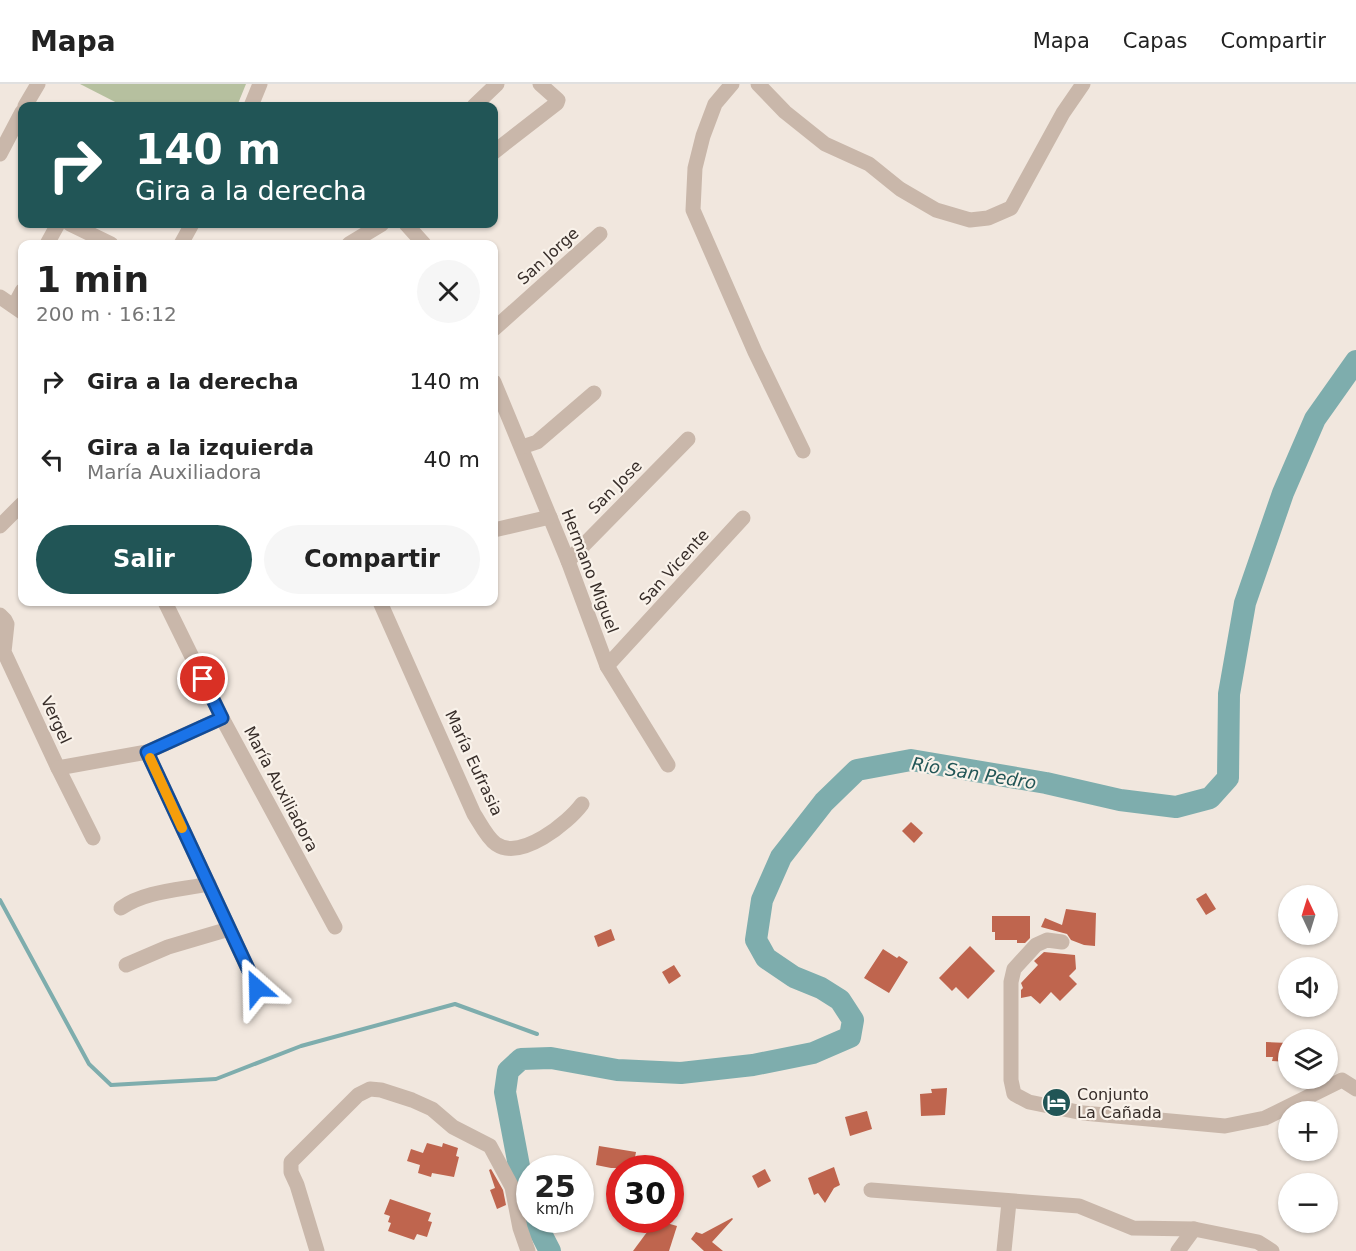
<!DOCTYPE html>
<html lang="es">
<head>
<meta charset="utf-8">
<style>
	body { margin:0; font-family:"DejaVu Sans",sans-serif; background:#f6f6f6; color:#222; height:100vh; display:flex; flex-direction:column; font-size:22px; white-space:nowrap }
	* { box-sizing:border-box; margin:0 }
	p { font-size:20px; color:#767676 }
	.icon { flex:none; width:33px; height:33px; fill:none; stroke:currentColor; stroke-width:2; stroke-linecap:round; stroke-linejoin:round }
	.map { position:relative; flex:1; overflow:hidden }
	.panel { position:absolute; left:18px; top:156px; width:480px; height:366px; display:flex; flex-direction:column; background:#fff; border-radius:12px; box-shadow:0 2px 4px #0004 }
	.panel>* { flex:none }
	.banner { position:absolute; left:18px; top:18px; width:480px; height:126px; border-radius:12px; box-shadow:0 2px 4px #0004; background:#215556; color:#fff; overflow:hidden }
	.needle { width:39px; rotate:356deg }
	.fabs { position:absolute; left:1278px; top:801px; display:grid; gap:12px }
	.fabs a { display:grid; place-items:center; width:60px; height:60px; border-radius:50%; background:#fff; box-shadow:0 2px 4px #0004; font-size:30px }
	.speed { position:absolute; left:516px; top:1071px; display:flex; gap:12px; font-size:30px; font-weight:700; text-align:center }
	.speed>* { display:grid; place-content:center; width:78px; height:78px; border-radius:50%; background:#fff; box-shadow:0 2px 4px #0004; line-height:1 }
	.speed small { font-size:15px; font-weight:400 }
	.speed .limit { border:9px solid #d22; background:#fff; color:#111 }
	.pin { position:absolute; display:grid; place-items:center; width:51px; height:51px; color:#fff; margin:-26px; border:3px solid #fff; border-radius:50%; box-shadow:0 2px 6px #0007 }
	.me { position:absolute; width:66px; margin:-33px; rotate:335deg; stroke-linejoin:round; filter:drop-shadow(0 0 4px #0008) }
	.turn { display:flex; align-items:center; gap:21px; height:126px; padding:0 18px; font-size:27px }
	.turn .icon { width:78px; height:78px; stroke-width:2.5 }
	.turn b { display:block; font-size:42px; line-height:51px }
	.round { display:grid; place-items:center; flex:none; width:63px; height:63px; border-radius:32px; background:#f6f6f6 }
	.head { display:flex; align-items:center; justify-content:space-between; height:102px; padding:0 18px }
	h1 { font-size:36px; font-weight:800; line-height:45px }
	.primary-button { display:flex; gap:12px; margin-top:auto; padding:12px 18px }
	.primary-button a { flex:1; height:69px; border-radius:36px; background:#215556; color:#fff; font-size:24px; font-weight:800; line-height:69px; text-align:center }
	.primary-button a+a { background:#f6f6f6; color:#222 }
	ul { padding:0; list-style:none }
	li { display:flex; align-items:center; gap:18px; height:78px; padding:0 18px }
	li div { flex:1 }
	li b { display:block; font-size:22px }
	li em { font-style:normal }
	header { display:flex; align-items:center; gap:36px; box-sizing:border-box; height:84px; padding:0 30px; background:#fff; border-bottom:2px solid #e0e0e0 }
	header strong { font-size:28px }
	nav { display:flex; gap:33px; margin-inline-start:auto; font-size:21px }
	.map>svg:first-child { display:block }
	.green { fill:#b6c09f }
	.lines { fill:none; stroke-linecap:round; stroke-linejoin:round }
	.stream { stroke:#7eadad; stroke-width:4 }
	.river { stroke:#7eadad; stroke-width:22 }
	.building { fill:#bf654e }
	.minor { stroke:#c9b7aa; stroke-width:15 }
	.route-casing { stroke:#114b97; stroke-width:15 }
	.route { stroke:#1a73e8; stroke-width:10 }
	.slow { stroke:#f59e0b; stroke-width:10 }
	.labels { text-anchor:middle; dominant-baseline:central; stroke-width:4.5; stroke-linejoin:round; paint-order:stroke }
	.street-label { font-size:16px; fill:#372d29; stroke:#f9f2ea }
	.poi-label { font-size:16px; fill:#372d29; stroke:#f9f2ea; text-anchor:start }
	.water-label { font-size:18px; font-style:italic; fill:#215556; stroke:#f9f2ea }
</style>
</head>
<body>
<header>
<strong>Mapa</strong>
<nav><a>Mapa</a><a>Capas</a><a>Compartir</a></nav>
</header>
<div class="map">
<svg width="1356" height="1167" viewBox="0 0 1356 1167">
	<rect width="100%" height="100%" fill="#f1e7de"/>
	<path class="green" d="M80,0H246L237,22H123Z"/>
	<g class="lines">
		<path class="stream" d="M0,816L89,980L111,1001L216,995L301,962L455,920L537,950"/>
		<g class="river">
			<path d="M530,1126L526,1119L505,1008L508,987L521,975L551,974L617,986L681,989L753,981L813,969L850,953L853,936L840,916L821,904L794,893L766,874L756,856L762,816L781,773L824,718L857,686L911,676L1046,699L1120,716L1176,723L1210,714L1228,694L1229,610L1245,519L1283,409L1315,335L1356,277"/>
			<path d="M534,1136L550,1167"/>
		</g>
	</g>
	<g class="building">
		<path d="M911,738L923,749L914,759L902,747Z"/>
		<path d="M1206,809L1216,825L1206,831L1196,815Z"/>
		<path d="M1066,825L1096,829L1095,862L1084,861L1071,856L1067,850L1041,843L1045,834L1062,841Z"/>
		<path d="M992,832H1030V854L1025,859H1017V856H995V848H992Z"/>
		<path d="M611,845L615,856L598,863L594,852Z"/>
		<path d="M970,862L995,887L968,915L956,903L952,907L939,894Z"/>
		<path d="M883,865L897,874L899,872L908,878L889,909L864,894Z"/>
		<path d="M1044,868L1075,871L1076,885L1069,892L1077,900L1060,917L1051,908L1040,920L1031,912L1021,914V906L1023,904L1021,899L1038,881L1034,877Z"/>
		<path d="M674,881L681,892L669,900L662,888Z"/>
		<path d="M1266,958L1288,959V978L1272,977L1273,973H1266Z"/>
		<path d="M947,1004L945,1031L921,1032L920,1010L932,1009L931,1005Z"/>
		<path d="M867,1027L872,1045L850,1052L845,1033Z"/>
		<path d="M427,1059L442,1063L443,1059L458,1064L456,1072L459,1073L454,1093L432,1089L431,1093L418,1089L420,1081L407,1077L411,1065L423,1069Z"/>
		<path d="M599,1062L636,1068L633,1084H611L596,1081Z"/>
		<path d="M834,1083L840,1101L834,1104L825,1119L818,1109L814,1111L808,1094Z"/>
		<path d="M491,1085L503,1106L506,1121L497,1125L490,1106L495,1104L489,1086Z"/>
		<path d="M765,1085L771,1097L758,1104L752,1092Z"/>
		<path d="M390,1115L431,1129L428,1137L432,1138L427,1153L417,1150L414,1156L388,1147L391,1139L388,1138L390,1132L384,1130Z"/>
		<path d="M732,1134L733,1135L712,1158L723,1167H704L691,1155L696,1148L702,1150Z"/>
		<path d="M656,1136L677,1142L669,1167H633Z"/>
	</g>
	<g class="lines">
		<g class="minor">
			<path d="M732,0L715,20L703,52L695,84L693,126L755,268L803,367"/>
			<path d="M758,0L785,28L825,60L869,80L900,105L936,126L970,136L988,134L1011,124L1063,29L1083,0"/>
			<path d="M25,22L38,0"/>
			<path d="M251,22L260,0"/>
			<path d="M474,22L497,0"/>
			<path d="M494,68L557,19L558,16L540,0"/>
			<path d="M0,70L22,28"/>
			<path d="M70,140L111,160"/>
			<path d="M406,140L424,160"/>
			<path d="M47,160L58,140"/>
			<path d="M181,160L192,140"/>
			<path d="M349,160L382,140"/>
			<path d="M0,213L22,228"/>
			<path d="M14,222L22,207"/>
			<path d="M494,245L600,150"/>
			<path d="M494,298L568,477L607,582L668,681"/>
			<path d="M522,363L537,358L594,309"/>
			<path d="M0,442L22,420"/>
			<path d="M494,446L550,433"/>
			<path d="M568,477L688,355"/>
			<path d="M165,518L222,634L335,843"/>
			<path d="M380,518L474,730C480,739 487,754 496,760C521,777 568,739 582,720"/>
			<path d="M0,531L5,536L7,540L4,568L58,684L93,754"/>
			<path d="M607,582L743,434"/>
			<path d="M147,668L257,904"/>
			<path d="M58,684L147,668L222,634"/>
			<path d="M121,824C145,807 180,806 209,800"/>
			<path d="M1062,858L1047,856L1036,861L1014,885L1011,898V996L1014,1010L1029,1018L1083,1029L1225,1042L1265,1034L1342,996L1356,1005"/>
			<path d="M126,881L168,863L229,845"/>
			<path d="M871,1106L1079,1122L1133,1144L1194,1145L1258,1158L1272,1167"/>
			<path d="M317,1167L297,1101L291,1088V1078L358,1011L370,1005L381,1006L412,1016L432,1025L453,1043L490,1062L512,1103L520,1144L528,1167"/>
			<path d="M1004,1167L1009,1118"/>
			<path d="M1178,1167L1194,1145"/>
		</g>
	</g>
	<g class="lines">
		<defs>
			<path id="route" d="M203,595L222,634L147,668L257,904"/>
		</defs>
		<use href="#route" class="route-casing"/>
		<use href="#route" class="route"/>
		<path class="slow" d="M150,674L182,744"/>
	</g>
	<defs>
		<symbol id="hotel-disc" viewBox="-11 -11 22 22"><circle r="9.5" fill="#215556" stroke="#f9f2ea"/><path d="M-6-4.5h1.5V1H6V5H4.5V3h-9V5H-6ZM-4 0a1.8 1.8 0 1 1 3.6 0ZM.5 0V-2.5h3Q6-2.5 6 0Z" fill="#fff"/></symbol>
	</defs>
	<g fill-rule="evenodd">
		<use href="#hotel-disc" x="1040" y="1002" width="33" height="33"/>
	</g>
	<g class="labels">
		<g class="street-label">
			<text transform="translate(548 172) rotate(-42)">San Jorge</text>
			<text transform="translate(615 403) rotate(-45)">San Jose</text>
			<text transform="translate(674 483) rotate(-48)">San Vicente</text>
			<text transform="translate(590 487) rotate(69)">Hermano Miguel</text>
			<text transform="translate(56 636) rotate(65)">Vergel</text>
			<text transform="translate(474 679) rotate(65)">María Eufrasia</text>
			<text transform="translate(281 705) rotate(62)">María Auxiliadora</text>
		</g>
		<g class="poi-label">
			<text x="1077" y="1010">Conjunto<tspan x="1077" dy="18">La Cañada</tspan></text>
		</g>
		<g class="water-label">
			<text transform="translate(974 689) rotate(9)">Río San Pedro</text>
		</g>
	</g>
</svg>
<div class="fabs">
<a><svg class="needle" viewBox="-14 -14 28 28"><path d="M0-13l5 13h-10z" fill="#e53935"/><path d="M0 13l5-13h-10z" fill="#767676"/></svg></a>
<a><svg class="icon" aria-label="sound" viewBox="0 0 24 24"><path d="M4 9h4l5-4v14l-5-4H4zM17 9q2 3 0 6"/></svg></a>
<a><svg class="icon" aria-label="layers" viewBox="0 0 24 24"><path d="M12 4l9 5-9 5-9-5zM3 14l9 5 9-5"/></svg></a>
<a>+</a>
<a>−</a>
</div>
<div class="speed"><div>25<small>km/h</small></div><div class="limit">30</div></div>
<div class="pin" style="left:203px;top:595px;background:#d93025"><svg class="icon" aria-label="arrive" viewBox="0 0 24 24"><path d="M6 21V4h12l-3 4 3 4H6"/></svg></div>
<svg class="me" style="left:257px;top:904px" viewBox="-20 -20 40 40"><path d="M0-17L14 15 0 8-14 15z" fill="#1a73e8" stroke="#fff" stroke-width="4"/></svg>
<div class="banner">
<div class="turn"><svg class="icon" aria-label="right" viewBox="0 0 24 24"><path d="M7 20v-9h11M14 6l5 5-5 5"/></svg><div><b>140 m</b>Gira a la derecha</div></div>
</div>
<section class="panel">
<div class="head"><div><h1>1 min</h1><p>200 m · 16:12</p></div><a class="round"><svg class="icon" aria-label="close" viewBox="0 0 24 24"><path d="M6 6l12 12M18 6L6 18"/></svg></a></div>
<ul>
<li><svg class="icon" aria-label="right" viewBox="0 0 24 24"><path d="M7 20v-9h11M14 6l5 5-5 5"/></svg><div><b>Gira a la derecha</b></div><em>140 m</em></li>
<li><svg class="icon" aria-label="left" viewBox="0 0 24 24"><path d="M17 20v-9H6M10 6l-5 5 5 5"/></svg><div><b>Gira a la izquierda</b><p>María Auxiliadora</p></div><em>40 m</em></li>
</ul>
<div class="primary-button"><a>Salir</a><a>Compartir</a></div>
</section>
</div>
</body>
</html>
